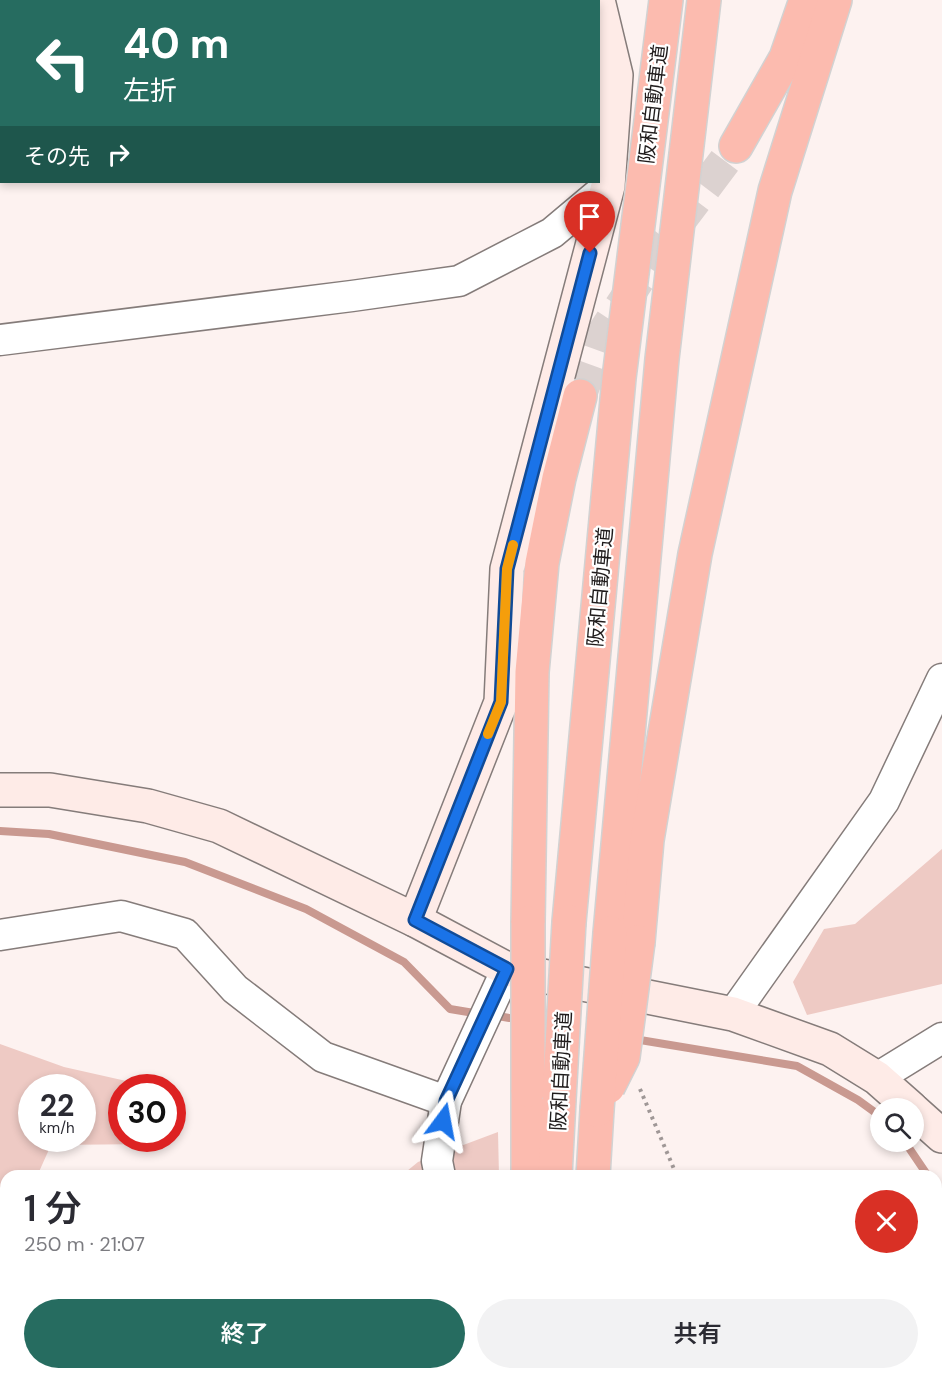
<!DOCTYPE html>
<html lang="ja">
<head>
<meta charset="utf-8">
<style>
	body { margin:0; font-family:"DM Sans","Noto Sans JP",sans-serif; background:#f2f2f3; color:#2b2b33; height:100vh; display:flex; flex-direction:column; font-size:22px; white-space:nowrap }
	* { box-sizing:border-box; margin:0 }
	p { font-size:20px; color:#7c7c81 }
	.icon { flex:none; width:33px; height:33px; fill:none; stroke:currentColor; stroke-width:2; stroke-linecap:round; stroke-linejoin:round }
	.map { position:relative; flex:1; overflow:hidden }
	.side { position:absolute; left:0px; top:1170px; width:942px; height:210px; display:flex; flex-direction:column; background:#fff; border-radius:18px 18px 0 0; box-shadow:0 3px 9px #0003 }
	.side>* { flex:none }
	.banner { position:absolute; left:0px; top:0px; width:600px; height:183px; box-shadow:0 3px 9px #0003; background:#266c60; color:#fff; overflow:hidden }
	.controls { position:absolute; left:870px; top:1098px; display:grid; gap:12px }
	.controls a { display:grid; place-items:center; width:54px; height:54px; border-radius:50%; background:#fff; box-shadow:0 3px 9px #0003; font-size:30px }
	.speed { position:absolute; left:18px; top:1074px; display:flex; gap:12px; font-size:30px; font-weight:700; text-align:center }
	.speed>* { display:grid; place-content:center; width:78px; height:78px; border-radius:50%; background:#fff; box-shadow:0 3px 9px #0003; line-height:1 }
	.speed small { font-size:15px; font-weight:400 }
	.speed .limit { border:9px solid #d22; background:#fff; color:#111 }
	.pin { position:absolute; display:grid; place-items:center; width:51px; height:51px; color:#fff; margin:-62px -26px; border-radius:50% 50% 50% 0; rotate:-45deg; box-shadow:0 0 6px #0007 }
	.pin .icon { rotate:45deg }
	.me { position:absolute; width:66px; margin:-33px; rotate:13deg; stroke-linejoin:round; filter:drop-shadow(0 0 4px #0008) }
	.turn { display:flex; align-items:center; gap:21px; height:126px; padding:0 24px; font-size:27px }
	.turn .icon { width:78px; height:78px; stroke-width:2.5 }
	.turn b { display:block; font-size:42px; line-height:51px }
	.then { display:flex; align-items:center; height:57px; padding:0 24px; background:#0003; gap:12px; font-size:22px }
	.round { display:grid; place-items:center; flex:none; width:63px; height:63px; border-radius:32px; background:#f2f2f3 }
	.head { display:flex; align-items:center; justify-content:space-between; height:102px; padding:0 24px }
	h1 { font-size:36px; font-weight:600; line-height:45px }
	.cta { display:flex; gap:12px; margin-top:auto; padding:12px 24px }
	.cta a { flex:1; height:69px; border-radius:36px; background:#266c60; color:#fff; font-size:24px; font-weight:600; line-height:69px; text-align:center }
	.cta a+a { background:#f2f2f3; color:#2b2b33 }
	.map>svg:first-child { display:block }
	.green { fill:#eecac4; fill-rule:evenodd }
	.lines { fill:none; stroke-linecap:round; stroke-linejoin:round }
	.stream { stroke:#c99990; stroke-width:8 }
	.highway-tunnel { stroke:#dcd2d0; stroke-width:33; stroke-dasharray:33 16; stroke-linecap:butt }
	.street-casing { stroke:#857c7a; stroke-width:33 }
	.secondary-casing { stroke:#857c7a; stroke-width:36 }
	.highway-casing { stroke:#d2d2d2; stroke-width:36 }
	.path { stroke:#9f9796; stroke-width:4; stroke-dasharray:3 4.5; stroke-linecap:butt }
	.street { stroke:#fff; stroke-width:30 }
	.secondary { stroke:#feebe7; stroke-width:33 }
	.highway { stroke:#fcbbaf; stroke-width:33 }
	.highway-bridge-casing { stroke:#d2d2d2; stroke-width:36; stroke-linecap:butt }
	.highway-bridge { stroke:#fcbbaf; stroke-width:33 }
	.route-casing { stroke:#114b97; stroke-width:15 }
	.route { stroke:#1a73e8; stroke-width:10 }
	.slow { stroke:#f59e0b; stroke-width:10 }
	.labels { text-anchor:middle; dominant-baseline:central; stroke-width:4.5; stroke-linejoin:round; paint-order:stroke }
	.street-label { font-size:20px; fill:#201c1c; stroke:#fff }
</style>
</head>
<body>
<div class="map">
<svg width="942" height="1380" viewBox="0 0 942 1380">
	<rect width="100%" height="100%" fill="#fdf2f0"/>
	<g class="green">
		<path d="M942,849V984L807,1015L793,982L824,929L855,924Z"/>
		<path d="M0,1044L64,1067L153,1087L122,1088V1138L157,1139L154,1144L51,1145L38,1174L41,1176H6V1374H498V1380H0ZM32,1088H82V1138H32Z"/>
		<path d="M498,1132L499,1176H401L418,1162Z"/>
	</g>
	<g class="lines">
		<g class="stream">
			<path d="M0,831L49,834L185,862L306,909L404,962L450,1009L480,1014"/>
			<path d="M492,1015L521,1020"/>
			<path d="M634,1039L797,1066L858,1100L880,1116"/>
			<path d="M905,1142L928,1176"/>
			<path d="M936,1187L942,1195"/>
		</g>
		<path class="highway-tunnel" d="M580,396L602,335L660,247L736,146"/>
		<defs>
			<g id="street">
				<path d="M0,340L352,296L459,281L552,233L608,186"/>
				<path d="M0,935L121,916L185,934L235,989L323,1057L446,1101"/>
				<path d="M733,1014L884,801L942,679"/>
				<path d="M877,1078L942,1038"/>
				<path d="M440,1176L437,1161L446,1101L507,969"/>
				<path d="M473,1374L474,1380"/>
			</g>
			<g id="secondary">
				<path d="M0,790H50L148,806L219,826L415,920L507,969L733,1014L830,1049L877,1078L911,1108"/>
				<path d="M415,920L501,702L507,569L608,186L616,75L598,0"/>
				<path d="M914,1111L942,1136"/>
			</g>
			<g id="highway">
				<path d="M736,146L786,58L806,0"/>
				<path d="M569,922L619,378L666,0"/>
				<path d="M528,923L532,672L542,563L559,478L580,396"/>
				<path d="M610,933L662,359L704,0"/>
				<path d="M638,942L647,840L695,554L775,191L835,0"/>
				<path d="M528,1090V1176"/>
				<path d="M555,1176L559,1100"/>
				<path d="M593,1176L597,1110"/>
				<path d="M543,1380L544,1374"/>
				<path d="M583,1380L584,1374"/>
			</g>
		</defs>
		<use href="#street" class="street-casing"/>
		<use href="#secondary" class="secondary-casing"/>
		<use href="#highway" class="highway-casing"/>
		<g class="path">
			<path d="M640,1089L677,1176"/>
			<path d="M784,1374L787,1380"/>
		</g>
		<use href="#street" class="street"/>
		<use href="#secondary" class="secondary"/>
		<use href="#highway" class="highway"/>
		<defs>
			<g id="highway-bridge">
				<path d="M608,1087L623,1057L638,942"/>
				<path d="M528,1090V923"/>
				<path d="M559,1100L569,922"/>
				<path d="M597,1110L610,933"/>
			</g>
		</defs>
		<use href="#highway-bridge" class="highway-bridge-casing"/>
		<use href="#highway-bridge" class="highway-bridge"/>
	</g>
	<g class="lines">
		<defs>
			<path id="route" d="M443,1121L446,1101L507,969L415,920L501,702L507,569L590,253"/>
		</defs>
		<use href="#route" class="route-casing"/>
		<use href="#route" class="route"/>
		<path class="slow" d="M488,734L501,702L507,569L513,545"/>
	</g>
	<g class="labels">
		<g class="street-label">
			<text transform="translate(653 104) rotate(-83)">阪和自動車道</text>
			<text transform="translate(600 587) rotate(-85)">阪和自動車道</text>
			<text transform="translate(561 1071) rotate(-87)">阪和自動車道</text>
		</g>
	</g>
</svg>
<div class="controls">
<a><svg class="icon" aria-label="search" viewBox="0 0 24 24"><circle cx="10" cy="10" r="6"/><path d="M15 15l6 6"/></svg></a>
</div>
<div class="speed"><div>22<small>km/h</small></div><div class="limit">30</div></div>
<div class="pin" style="left:590px;top:253px;background:#d93025"><svg class="icon" aria-label="arrive" viewBox="0 0 24 24"><path d="M6 21V4h12l-3 4 3 4H6"/></svg></div>
<svg class="me" style="left:443px;top:1121px" viewBox="-20 -20 40 40"><path d="M0-17L14 15 0 8-14 15z" fill="#1a73e8" stroke="#fff" stroke-width="4"/></svg>
<div class="banner">
<div class="turn"><svg class="icon" aria-label="left" viewBox="0 0 24 24"><path d="M17 20v-9H6M10 6l-5 5 5 5"/></svg><div><b>40 m</b>左折</div></div>
<div class="then">その先<svg class="icon" aria-label="right" viewBox="0 0 24 24"><path d="M7 20v-9h11M14 6l5 5-5 5"/></svg></div>
</div>
<section class="side">
<div class="head"><div><h1>1 分</h1><p>250 m · 21:07</p></div><a class="round" style="background:#d93025;color:#fff"><svg class="icon" aria-label="close" viewBox="0 0 24 24"><path d="M6 6l12 12M18 6L6 18"/></svg></a></div>
<div class="cta"><a>終了</a><a>共有</a></div>
</section>
</div>
</body>
</html>
